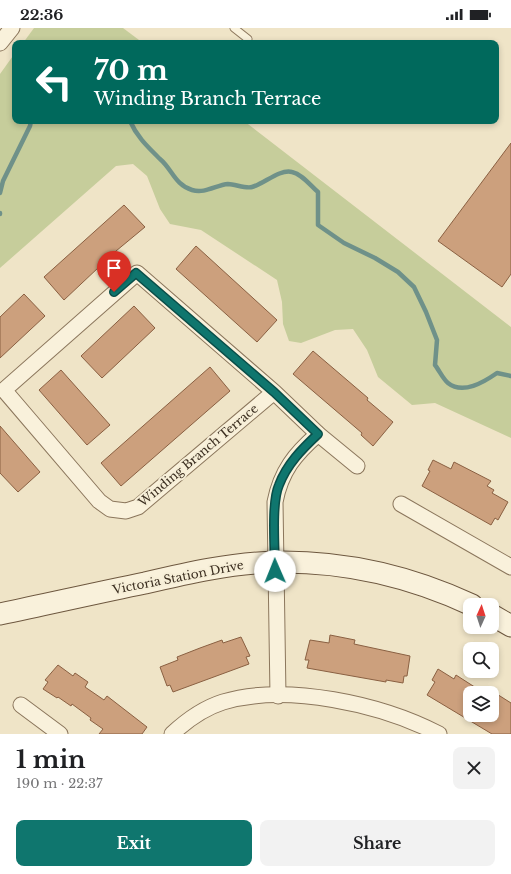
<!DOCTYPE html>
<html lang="en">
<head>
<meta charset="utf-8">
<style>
	body { margin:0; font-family:"Libre Baskerville",serif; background:#f2f2f2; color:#202124; height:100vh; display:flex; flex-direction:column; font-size:15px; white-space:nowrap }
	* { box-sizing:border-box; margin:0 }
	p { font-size:13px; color:#757577 }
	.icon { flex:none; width:22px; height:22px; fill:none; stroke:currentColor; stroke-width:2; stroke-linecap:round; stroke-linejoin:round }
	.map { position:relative; height:706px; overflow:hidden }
	.panel { display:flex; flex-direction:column; background:#fff; flex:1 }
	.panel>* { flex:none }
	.hud { position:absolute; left:12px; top:12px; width:487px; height:84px; border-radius:8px; box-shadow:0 2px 6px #0003; background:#00695c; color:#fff; overflow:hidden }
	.needle { width:26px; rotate:3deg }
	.fabs { position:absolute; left:463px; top:570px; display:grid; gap:8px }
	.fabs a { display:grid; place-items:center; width:36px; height:36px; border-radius:8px; background:#fff; box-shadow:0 2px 6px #0003; font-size:20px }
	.pin { position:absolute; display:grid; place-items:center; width:34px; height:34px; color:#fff; margin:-41px -17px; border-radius:50% 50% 50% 0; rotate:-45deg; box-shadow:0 0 4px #0007 }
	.pin .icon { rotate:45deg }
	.me { position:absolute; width:44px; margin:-22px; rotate:359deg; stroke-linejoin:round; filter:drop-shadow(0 0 3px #0008) }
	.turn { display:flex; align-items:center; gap:14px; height:84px; padding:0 16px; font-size:18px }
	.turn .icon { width:52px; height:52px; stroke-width:2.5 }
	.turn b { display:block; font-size:28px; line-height:34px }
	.round { display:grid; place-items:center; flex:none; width:42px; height:42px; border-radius:8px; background:#f2f2f2 }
	.overview { display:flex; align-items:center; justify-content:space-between; height:68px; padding:0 16px }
	h1 { font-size:24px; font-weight:700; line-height:30px }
	.action { display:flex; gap:8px; margin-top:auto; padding:8px 16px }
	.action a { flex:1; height:46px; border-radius:8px; background:#0f766e; color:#fff; font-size:16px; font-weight:700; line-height:46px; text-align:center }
	.action a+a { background:#f2f2f2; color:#202124 }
	.status { display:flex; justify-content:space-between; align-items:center; height:28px; padding:0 20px; background:#fff; direction:ltr }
	.status svg { height:11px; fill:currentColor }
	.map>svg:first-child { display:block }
	.green { fill:#c6cd9b }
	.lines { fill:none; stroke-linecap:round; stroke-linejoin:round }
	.stream { stroke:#6f9189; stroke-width:4.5 }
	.building { fill:#cca07d; stroke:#8a6042 }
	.lane-casing { stroke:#8b765c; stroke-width:9 }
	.street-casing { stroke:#8b765c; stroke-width:17 }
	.secondary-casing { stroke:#6d573f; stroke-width:23 }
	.lane { stroke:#f9f1db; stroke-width:7 }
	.street { stroke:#f9f1db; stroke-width:15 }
	.secondary { stroke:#f9f1db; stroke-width:21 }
	.route-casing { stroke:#0a4d48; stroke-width:10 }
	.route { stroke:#0f766e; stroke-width:7 }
	.labels { text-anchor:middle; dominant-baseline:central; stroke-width:4; stroke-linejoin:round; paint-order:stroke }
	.street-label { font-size:12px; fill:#3b2e20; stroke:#f6eed7 }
</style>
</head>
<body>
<div class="status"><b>22:36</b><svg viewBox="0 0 49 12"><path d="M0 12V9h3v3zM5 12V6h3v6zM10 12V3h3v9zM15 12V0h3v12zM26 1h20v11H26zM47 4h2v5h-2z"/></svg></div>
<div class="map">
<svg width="511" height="706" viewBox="0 0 511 706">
	<rect width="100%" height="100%" fill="#efe4c7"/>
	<g class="green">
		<path d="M34,0H123L143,15H23Z"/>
		<path d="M15,25V93H244L511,299V410L435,375L412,377L378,349L367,322L353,301L335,302L301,315L289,313L283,296L282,274L277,252L201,202L170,196L160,181L147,148L133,136L116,138L0,240V46Z"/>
	</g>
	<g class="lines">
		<g class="stream">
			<path d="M130,93C137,109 148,119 160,131C172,141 175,157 192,162C205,166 216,157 228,156C235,156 246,161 252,159C264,156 279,141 292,144C302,146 310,157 318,164V197L344,215L375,230L398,244L414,259L426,284L437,312L435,337C439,342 443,351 448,355C463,367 484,354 497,345L511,348"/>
			<path d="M0,165L3,153L30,98L31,93"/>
			<path d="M0,185V186"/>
		</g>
	</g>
	<g class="building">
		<path d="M511,115V246L502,259L438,213Z"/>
		<path d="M124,177L145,199L116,223L64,272L44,249Z"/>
		<path d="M196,218L277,292L257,314L176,241Z"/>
		<path d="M24,266L45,288L0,330V289Z"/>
		<path d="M134,278L155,300L102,350L81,328Z"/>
		<path d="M313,323L368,370L367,372L393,394L373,418L361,407L362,405L293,346Z"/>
		<path d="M210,339L230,363L121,458L101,435Z"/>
		<path d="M61,342L110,397L87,417L39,362Z"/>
		<path d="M0,398L40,444L18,464L0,445Z"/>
		<path d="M433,432L451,441L454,434L491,453L487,458L494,462L492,465L508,474L498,492L495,490L491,497L422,458L430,443L428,442Z"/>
		<path d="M330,607L355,612L354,616L410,628L407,648H404L403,655L386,652V654L307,640L309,632H305L310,612L329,615Z"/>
		<path d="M241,609L250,628L246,629L249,636L173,664L170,657L167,658L160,639L178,632L177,629L200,620L222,612L223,615Z"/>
		<path d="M58,637L73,648L75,645L88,654L85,659L104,672L107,668L147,699L142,706H99L103,701L90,692L91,690L72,676L71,678L58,669L57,670L43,661L48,654L45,652Z"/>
		<path d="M438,641L454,651L456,647L484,665H470V687H492V663L511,675V706H492L427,667L435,654L432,652Z"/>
	</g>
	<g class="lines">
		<defs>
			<path id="lane" d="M234,0L248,11"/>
			<g id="street">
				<path d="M0,15L12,0"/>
				<path d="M274,364L138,479L126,483L110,481L99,473L4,362L137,245L274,364L318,406L357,438"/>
				<path d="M401,476L511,539"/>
				<path d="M278,668L275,474C281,443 295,426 318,406"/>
				<path d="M21,677L60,706"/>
				<path d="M172,706C187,692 204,680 223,674C287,655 381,676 439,706"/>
			</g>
			<g id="secondary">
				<path d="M0,586C48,576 96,565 145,555C188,545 231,535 276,534C344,533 410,548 472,577"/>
				<path d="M492,587L511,598"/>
			</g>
		</defs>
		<use href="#lane" class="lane-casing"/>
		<use href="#street" class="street-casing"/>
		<use href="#secondary" class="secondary-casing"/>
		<use href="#lane" class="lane"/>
		<use href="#street" class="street"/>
		<use href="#secondary" class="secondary"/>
	</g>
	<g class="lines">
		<defs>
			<path id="route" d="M114,264L136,245L274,364L318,406C302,421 287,436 279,457C271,475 275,522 275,543"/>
		</defs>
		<use href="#route" class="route-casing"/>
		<use href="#route" class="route"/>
	</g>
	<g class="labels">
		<g class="street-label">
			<text transform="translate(198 427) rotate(-40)">Winding Branch Terrace</text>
			<text transform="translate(178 549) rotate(-11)">Victoria Station Drive</text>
		</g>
	</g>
</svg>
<div class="fabs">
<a><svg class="needle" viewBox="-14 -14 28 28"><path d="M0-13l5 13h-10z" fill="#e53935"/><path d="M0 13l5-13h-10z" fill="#757577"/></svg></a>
<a><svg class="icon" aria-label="search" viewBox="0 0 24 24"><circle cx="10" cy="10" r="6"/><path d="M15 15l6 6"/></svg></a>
<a><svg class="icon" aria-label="layers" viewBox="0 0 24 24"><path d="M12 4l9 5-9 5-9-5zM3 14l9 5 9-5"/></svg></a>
</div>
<div class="pin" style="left:114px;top:264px;background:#d93025"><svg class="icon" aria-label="arrive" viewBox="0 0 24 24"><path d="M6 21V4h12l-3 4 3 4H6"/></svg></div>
<svg class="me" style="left:275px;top:543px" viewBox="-20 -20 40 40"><circle r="19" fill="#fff"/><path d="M0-13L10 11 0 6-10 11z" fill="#0f766e"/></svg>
<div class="hud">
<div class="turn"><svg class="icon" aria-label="left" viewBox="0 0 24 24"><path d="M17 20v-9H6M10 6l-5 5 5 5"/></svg><div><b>70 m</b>Winding Branch Terrace</div></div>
</div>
</div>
<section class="panel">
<div class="overview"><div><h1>1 min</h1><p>190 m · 22:37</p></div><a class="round"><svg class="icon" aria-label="close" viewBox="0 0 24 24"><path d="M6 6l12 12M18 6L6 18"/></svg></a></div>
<div class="action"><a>Exit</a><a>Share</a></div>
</section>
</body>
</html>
